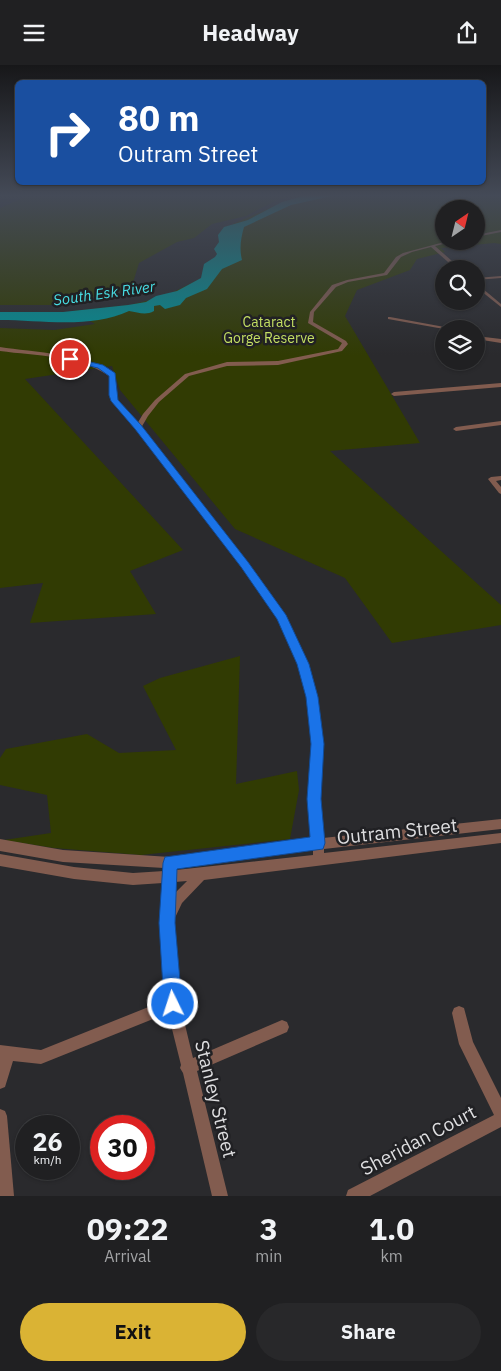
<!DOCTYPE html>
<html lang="en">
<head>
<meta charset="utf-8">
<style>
	body { margin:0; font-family:"IBM Plex Sans",sans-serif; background:#28282a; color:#f1f3f6; height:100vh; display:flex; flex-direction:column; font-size:19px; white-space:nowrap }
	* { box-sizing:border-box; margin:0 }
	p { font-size:16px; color:#a2a3a5 }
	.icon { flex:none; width:28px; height:28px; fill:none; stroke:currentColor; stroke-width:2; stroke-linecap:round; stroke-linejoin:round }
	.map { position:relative; height:1131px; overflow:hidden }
	.side { display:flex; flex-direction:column; background:#202022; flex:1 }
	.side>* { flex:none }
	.hud { position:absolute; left:15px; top:15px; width:471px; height:105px; border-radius:8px; box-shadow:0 1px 4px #0004,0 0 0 1px #3d3e40; background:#1a4fa0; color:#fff; overflow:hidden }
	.needle { width:32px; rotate:35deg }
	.tools { position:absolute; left:435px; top:135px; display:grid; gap:10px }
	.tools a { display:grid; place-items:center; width:50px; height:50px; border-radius:50%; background:#202022; box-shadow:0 1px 4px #0004,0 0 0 1px #3d3e40; font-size:25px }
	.speed { position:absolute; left:15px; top:1050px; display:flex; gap:10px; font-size:25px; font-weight:700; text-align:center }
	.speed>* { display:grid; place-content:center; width:65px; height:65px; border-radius:50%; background:#202022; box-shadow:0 1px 4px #0004,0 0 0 1px #3d3e40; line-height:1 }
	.speed small { font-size:12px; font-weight:400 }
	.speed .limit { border:8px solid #d22; background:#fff; color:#111 }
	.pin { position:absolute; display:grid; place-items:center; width:42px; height:42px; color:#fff; margin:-21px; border:2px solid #fff; border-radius:50%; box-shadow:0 1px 5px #0007 }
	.me { position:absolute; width:55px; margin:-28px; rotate:356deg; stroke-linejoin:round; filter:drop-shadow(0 0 4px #0008) }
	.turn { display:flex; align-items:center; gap:18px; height:105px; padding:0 20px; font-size:22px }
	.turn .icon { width:65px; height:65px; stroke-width:2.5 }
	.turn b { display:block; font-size:35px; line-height:42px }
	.eta { display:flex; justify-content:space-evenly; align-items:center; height:85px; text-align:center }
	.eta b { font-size:30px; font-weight:700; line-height:35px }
	.primary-button { display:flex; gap:10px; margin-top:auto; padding:10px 20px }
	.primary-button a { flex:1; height:58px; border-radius:30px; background:#dab334; color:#111; font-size:20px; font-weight:700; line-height:58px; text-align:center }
	.primary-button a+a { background:#28282a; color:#f1f3f6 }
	header { display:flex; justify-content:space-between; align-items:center; height:65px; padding:0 20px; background:#202022; font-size:22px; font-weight:700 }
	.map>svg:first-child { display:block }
	.green { fill:#313b03; fill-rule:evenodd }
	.water { fill:#048c91 }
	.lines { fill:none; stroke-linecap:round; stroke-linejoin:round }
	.minor { fill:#825c4f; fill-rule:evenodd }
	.route { fill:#1a73e8; stroke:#114b97 }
	.labels { text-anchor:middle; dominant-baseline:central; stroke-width:5; stroke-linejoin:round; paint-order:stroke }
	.far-park-label { font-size:14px; fill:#c4df63; stroke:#212124 }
	.far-water-label { font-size:15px; font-style:italic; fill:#48dde3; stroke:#212124 }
	.near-street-label { font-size:19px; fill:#dddddf; stroke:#212124 }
</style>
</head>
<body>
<header><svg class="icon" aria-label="menu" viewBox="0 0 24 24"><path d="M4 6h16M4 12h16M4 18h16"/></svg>Headway<svg class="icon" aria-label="share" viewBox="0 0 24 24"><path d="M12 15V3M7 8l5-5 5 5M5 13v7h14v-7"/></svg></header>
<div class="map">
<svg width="501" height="1131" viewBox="0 0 501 1131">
	<rect width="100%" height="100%" fill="#2a2a2d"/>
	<g class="green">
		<path d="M28,131H292L277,135L246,151L212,159L194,173L177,177L139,198L131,224L59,240H0V143Z"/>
		<path d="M303,131H501V179L494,178L441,183L445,187L417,194L410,205L357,225L345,251L420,378L330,386L501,540V560L392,578L345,513L235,464L120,325L112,301L25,314L183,485L130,506L156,549L30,558L43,518L0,523V263L54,265L95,259L73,246L130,240L150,235L169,229L221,204L233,159L276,140ZM444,144H476V176H444Z"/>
		<path d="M240,591L236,719L297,706L299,725L290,774L141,790L54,783L4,775L51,768L47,730L0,720V693L6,684L87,669L119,688L176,685L143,621L160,613Z"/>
	</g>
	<path class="water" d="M303,131H332L291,140L244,162C241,173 239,183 242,195L222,204L207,224L186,233L180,240L165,244L160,240L154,241V246C145,251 138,247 129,246C91,264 41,255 0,255V247H63L128,240L146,237L156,231L177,226L201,213L204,199L215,192L217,189L214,184L219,177L218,170L224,162L248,155L282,137Z"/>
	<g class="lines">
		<g class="minor">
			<path d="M501,165V167L476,172V170Z"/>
			<path d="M448,176H456L435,181L461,204H456L431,182L412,187L401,192L387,210L348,217L336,222L314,247L313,257L346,276L348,279L342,286L278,300L227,301L189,311L159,337L148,351L141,363L156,381L248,498L285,551L308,599L317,632L322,679L319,734L323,773L501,754V764L324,784V788L501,768V778L204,815L182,838L173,857L180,939L193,993L282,955L287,957L289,962L287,967L197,1006L228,1131H212L183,1008L180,1003L181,1000L168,948L41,999L13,996L5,1022L0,1024V980L41,985L166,935L161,858L163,818L133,820L74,814L0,801V789L74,802L133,808L164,806V803L63,797L0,786V774L63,785L170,792L312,774L309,734L312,679L307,632L298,599L278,554L242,502L152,383L112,337L109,330V311C78,290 36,291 0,286V282C32,287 91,289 115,310V330L117,336L137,359L143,349L155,335L185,309L227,297L278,296L338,284L342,278L308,258L310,247L332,220L347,215L384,208L396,192L403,188ZM313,785V790L176,805V803ZM187,816L174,829L175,817Z"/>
			<path d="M501,211V213L476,215V213Z"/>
			<path d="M476,218L501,239V242L476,222Z"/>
			<path d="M390,252L450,263L452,264H444L388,254V252Z"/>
			<path d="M476,271L501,274V278L476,274Z"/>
			<path d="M501,318V322L394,331L391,329L394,327Z"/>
			<path d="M501,356V360L456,366L453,364L456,362Z"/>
			<path d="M501,411V415L496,416L501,422V429L499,428L488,414L491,412Z"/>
			<path d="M459,941L464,943L473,977L501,1033V1062L370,1131H346L348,1125L494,1050L459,979L452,948L454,943Z"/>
			<path d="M0,1044L5,1046L7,1051L14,1131H0Z"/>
		</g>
	</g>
	<linearGradient id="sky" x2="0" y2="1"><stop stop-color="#171719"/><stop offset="0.45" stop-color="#444a57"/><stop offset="1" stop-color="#444a57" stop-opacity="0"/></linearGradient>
	<rect width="501" height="290" fill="url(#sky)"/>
	<path class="route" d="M70,292L103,300L115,308L118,335L141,360L248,497L286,550L309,599L318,632L324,679L321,734L325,778L323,784L177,804L175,858L182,939L179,945L173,948L167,945L164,939L159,858L163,798L165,792L310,772L307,734L311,679L306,632L297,599L277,554L241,502L135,364L111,336L109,330V311L98,303L67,296V293Z"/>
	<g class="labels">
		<g class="far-park-label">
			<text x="269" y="257">Cataract<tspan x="269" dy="16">Gorge Reserve</tspan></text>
		</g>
		<g class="far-water-label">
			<text transform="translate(104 228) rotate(-8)">South Esk River</text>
		</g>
		<g class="near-street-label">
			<text transform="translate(397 766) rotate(-6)">Outram Street</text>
			<text transform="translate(216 1034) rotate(76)">Stanley Street</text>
			<text transform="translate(418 1075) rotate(-28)">Sheridan Court</text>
		</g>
	</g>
</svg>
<div class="tools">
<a><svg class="needle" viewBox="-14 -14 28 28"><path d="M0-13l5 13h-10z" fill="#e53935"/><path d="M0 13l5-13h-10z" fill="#a2a3a5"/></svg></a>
<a><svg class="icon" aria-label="search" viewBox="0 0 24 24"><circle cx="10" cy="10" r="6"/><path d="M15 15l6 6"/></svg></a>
<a><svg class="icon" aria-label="layers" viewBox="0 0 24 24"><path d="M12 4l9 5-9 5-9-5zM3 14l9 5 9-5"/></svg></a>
</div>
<div class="speed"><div>26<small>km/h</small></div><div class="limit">30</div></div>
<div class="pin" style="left:70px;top:294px;background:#d93025"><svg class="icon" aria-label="arrive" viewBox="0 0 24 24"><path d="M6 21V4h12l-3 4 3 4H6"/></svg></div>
<svg class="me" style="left:173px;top:939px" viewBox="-20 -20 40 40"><circle r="17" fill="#1a73e8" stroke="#fff" stroke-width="3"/><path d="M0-11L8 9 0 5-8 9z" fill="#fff"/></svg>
<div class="hud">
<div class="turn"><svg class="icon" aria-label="right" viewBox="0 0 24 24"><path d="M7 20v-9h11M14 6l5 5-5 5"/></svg><div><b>80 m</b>Outram Street</div></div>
</div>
</div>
<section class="side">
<div class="eta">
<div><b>09:22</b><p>Arrival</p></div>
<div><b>3</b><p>min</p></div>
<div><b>1.0</b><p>km</p></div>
</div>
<div class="primary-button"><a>Exit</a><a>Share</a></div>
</section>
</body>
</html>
